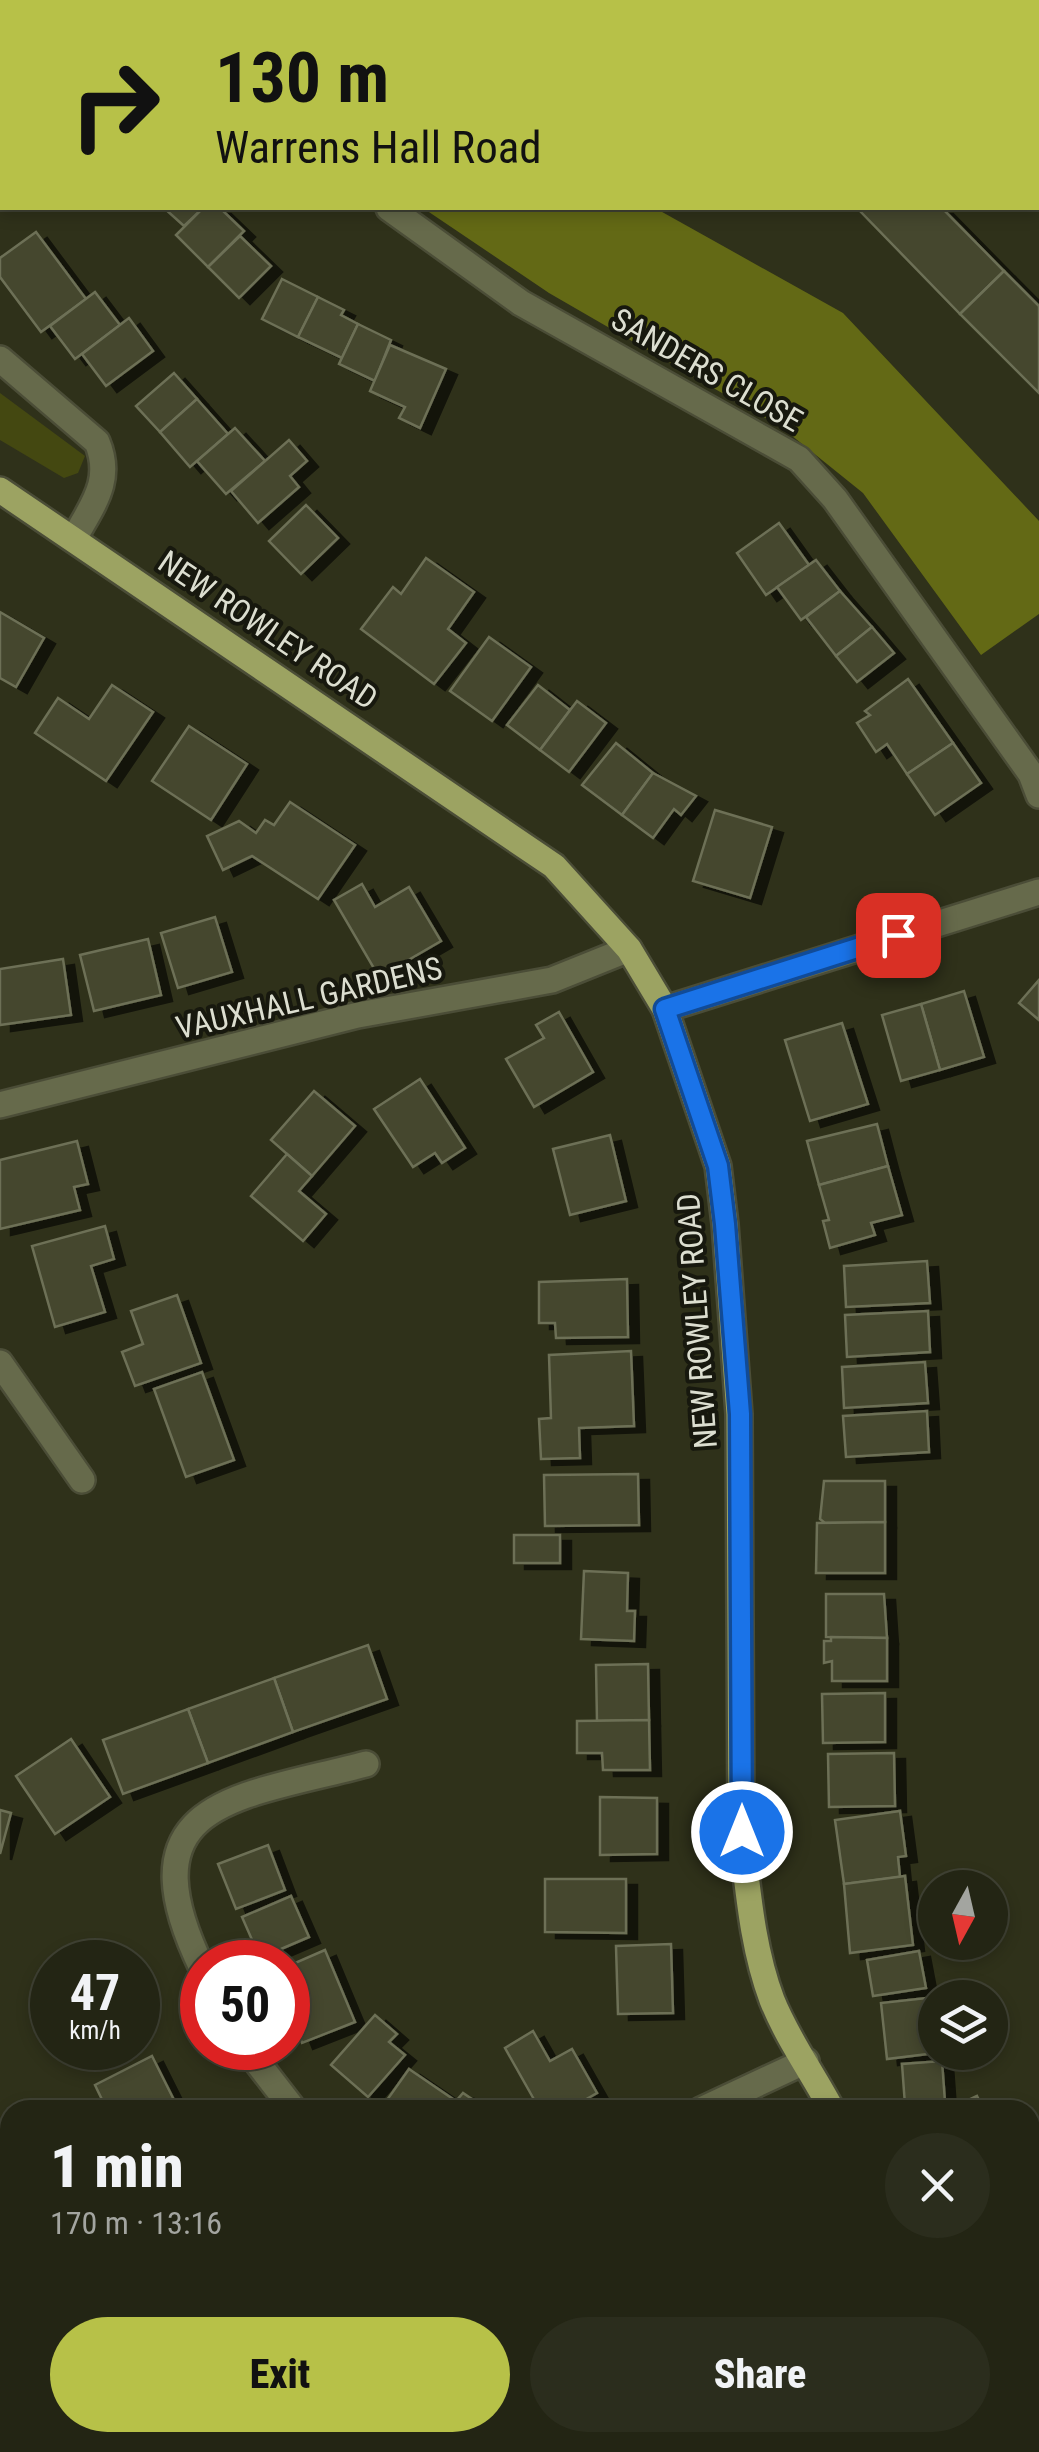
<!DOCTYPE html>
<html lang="en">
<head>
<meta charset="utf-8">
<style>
	body { margin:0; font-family:"Roboto Condensed",sans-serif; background:#2b2d1d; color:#f1f3f6; height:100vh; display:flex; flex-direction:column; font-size:38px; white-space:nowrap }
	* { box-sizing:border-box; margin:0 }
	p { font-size:32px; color:#a3a5a0 }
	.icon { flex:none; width:55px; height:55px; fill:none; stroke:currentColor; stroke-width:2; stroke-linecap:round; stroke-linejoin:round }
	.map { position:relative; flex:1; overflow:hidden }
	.panel { position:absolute; left:0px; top:2100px; width:1040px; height:352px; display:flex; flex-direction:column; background:#232514; border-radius:30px 30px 0 0; box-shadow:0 5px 15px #0003,0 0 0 2px #404234 }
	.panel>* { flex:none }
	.guide { position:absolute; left:0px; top:0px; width:1040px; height:210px; box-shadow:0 5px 15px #0003,0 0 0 2px #404234; background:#b7c148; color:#111; overflow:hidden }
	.needle { width:65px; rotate:188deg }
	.buttons { position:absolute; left:918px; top:1870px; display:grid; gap:20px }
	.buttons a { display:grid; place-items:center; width:90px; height:90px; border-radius:50%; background:#232514; box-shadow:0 5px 15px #0003,0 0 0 2px #404234; font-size:50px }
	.speed { position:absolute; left:30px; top:1940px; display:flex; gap:20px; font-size:50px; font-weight:700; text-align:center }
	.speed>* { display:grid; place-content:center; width:130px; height:130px; border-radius:50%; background:#232514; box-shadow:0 5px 15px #0003,0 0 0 2px #404234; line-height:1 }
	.speed small { font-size:25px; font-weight:400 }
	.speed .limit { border:15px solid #d22; background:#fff; color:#111 }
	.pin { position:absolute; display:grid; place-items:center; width:85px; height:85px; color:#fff; margin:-42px; border-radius:20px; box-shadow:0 5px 15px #0006 }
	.me { position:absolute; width:110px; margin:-55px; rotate:0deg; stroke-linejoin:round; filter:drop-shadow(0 0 8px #0008) }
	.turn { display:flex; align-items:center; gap:35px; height:210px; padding:0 50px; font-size:45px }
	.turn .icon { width:130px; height:130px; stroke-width:2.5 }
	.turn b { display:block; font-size:70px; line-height:85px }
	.round { display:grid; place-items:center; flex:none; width:105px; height:105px; border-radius:52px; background:#2b2d1d }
	.overview { display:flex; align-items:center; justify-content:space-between; height:170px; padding:0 50px }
	h1 { font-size:60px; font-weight:800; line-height:75px }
	.action { display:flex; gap:20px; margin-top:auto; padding:20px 50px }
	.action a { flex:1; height:115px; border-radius:60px; background:#b7c148; color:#111; font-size:40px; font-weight:800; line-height:115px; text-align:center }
	.action a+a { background:#2b2d1d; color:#f1f3f6 }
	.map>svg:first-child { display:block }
	.green { fill:#444811 }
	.forest { fill:#636915 }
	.building { fill:#44462f; stroke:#6d7056; stroke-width:2.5; filter:url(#shadow) }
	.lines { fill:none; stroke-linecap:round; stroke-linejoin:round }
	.minor-casing { stroke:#4b4d37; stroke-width:30 }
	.major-casing { stroke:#4b4d37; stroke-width:30 }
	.minor { stroke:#666a4b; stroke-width:25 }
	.major { stroke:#9ca362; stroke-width:25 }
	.route-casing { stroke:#114b97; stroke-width:25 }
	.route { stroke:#1a73e8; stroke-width:18 }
	.labels { text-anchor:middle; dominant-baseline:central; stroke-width:8; stroke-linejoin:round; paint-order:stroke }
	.street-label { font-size:32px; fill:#dcded0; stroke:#17180e }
</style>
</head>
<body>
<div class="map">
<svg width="1039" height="2452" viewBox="0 0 1039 2452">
	<defs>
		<filter id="shadow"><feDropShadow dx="11" dy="6" stdDeviation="0" flood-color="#0009"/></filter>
	</defs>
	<rect width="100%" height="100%" fill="#2f311a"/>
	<path class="green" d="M0,393L85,456L78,473L64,478L0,440Z"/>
	<path class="forest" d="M423,208H655L843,313L1039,521V614L981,655L863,493L781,427L549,293Z"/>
	<g class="building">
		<path d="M489,0H552L556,2H492Z"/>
		<path d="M164,208H203L184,226Z"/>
		<path d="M203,208H220L244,231L208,267L176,235Z"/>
		<path d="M862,208H942L1004,271L960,314L859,210Z"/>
		<path d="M36,232L86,299L41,332L0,277V258Z"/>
		<path d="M240,236L271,266L239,298L208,267Z"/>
		<path d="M1004,271L1039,306V393L960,314Z"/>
		<path d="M282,279L318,297L298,337L262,319Z"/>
		<path d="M95,292L120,325L75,359L50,326Z"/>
		<path d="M318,297L344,310L341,315L358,324L342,358L298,337Z"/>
		<path d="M129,318L153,351L106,386L82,354Z"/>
		<path d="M358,324L391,340L375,381L339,364Z"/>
		<path d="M390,345L446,369L420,428L399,418L405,407L370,391Z"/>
		<path d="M174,373L197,399L160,432L136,406Z"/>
		<path d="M197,399L228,434L190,467L160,432Z"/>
		<path d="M235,428L265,461L226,494L197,461Z"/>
		<path d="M289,440L307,461L290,476L299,487L258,523L231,491Z"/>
		<path d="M306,505L338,538L301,574L269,541Z"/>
		<path d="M779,523L809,565L766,595L737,553Z"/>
		<path d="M426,558L474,592L448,629L466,643L434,684L361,629L393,587L401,594Z"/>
		<path d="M816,560L840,591L801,620L777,587Z"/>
		<path d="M840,591L872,627L836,656L806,617Z"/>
		<path d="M0,612L44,638L16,687L0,678Z"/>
		<path d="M872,627L894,653L857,682L836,656Z"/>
		<path d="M489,637L531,667L492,721L450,691Z"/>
		<path d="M908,679L953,743L907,774L887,744L876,752L857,723L870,715L865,711Z"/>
		<path d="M112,685L153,712L106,781L35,733L58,698L89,719Z"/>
		<path d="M538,685L570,710L540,750L507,725Z"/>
		<path d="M577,701L606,723L569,772L540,750Z"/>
		<path d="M189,726L247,764L211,820L152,781Z"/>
		<path d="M616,743L653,773L622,815L582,785Z"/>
		<path d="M953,743L981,783L935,815L907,774Z"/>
		<path d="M653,773L696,796L681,815L674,809L653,838L622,815Z"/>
		<path d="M290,802L355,845L318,899L252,856L223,870L207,836L239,821L256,833L265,820L274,825Z"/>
		<path d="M715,810L772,827L750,898L693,881Z"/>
		<path d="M362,884L375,907L409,887L441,941L379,977L334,900Z"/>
		<path d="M215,917L232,972L178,988L161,933Z"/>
		<path d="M148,939L161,995L94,1011L80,955Z"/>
		<path d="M63,959L71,1015L0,1025V969Z"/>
		<path d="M1039,980V1020L1019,1003Z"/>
		<path d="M964,991L984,1057L940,1070L921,1004Z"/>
		<path d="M921,1004L940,1070L901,1081L882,1015Z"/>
		<path d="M559,1012L593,1072L534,1107L506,1059L544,1038L536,1025Z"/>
		<path d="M842,1023L868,1104L810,1121L785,1040Z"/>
		<path d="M420,1079L465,1148L442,1163L435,1153L413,1167L374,1109Z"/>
		<path d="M314,1091L355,1126L312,1176L271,1140Z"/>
		<path d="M877,1124L888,1166L819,1185L807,1141Z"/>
		<path d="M610,1135L626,1201L570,1215L553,1149Z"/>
		<path d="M77,1141L88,1184L74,1187L80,1210L0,1229V1160Z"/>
		<path d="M287,1154L312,1176L299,1191L326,1214L303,1241L251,1196Z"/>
		<path d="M888,1166L902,1215L871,1223L875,1235L830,1248L823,1221L829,1220L819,1185Z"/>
		<path d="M105,1226L114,1259L91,1266L105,1312L55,1327L32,1246Z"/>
		<path d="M927,1261L930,1303L846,1307L844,1266Z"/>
		<path d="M627,1279L628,1337L556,1338L555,1323H539V1282Z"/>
		<path d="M177,1295L201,1363L135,1386L122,1352L143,1344L131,1311Z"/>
		<path d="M928,1311L930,1352L847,1357L845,1315Z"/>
		<path d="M631,1351L634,1426L579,1428L580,1458L541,1459L539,1419L551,1418L549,1355Z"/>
		<path d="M925,1362L928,1403L844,1408L842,1367Z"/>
		<path d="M202,1372L234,1460L186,1477L154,1389Z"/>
		<path d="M927,1411L929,1452L846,1457L843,1416Z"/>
		<path d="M638,1474L639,1525L545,1526L544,1475Z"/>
		<path d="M824,1481H885V1522L825,1523L820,1519Z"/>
		<path d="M885,1522V1573H816L817,1523Z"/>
		<rect x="514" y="1535" width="46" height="28"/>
		<path d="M584,1571L628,1573L627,1611H635L634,1641L581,1639Z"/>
		<path d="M826,1594H884L887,1638L826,1637Z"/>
		<path d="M831,1637L887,1638V1681H832V1661L824,1663V1641H831Z"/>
		<path d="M368,1645L387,1699L293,1732L274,1678Z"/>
		<path d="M648,1664L649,1720L597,1721L596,1665Z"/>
		<path d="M274,1678L293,1732L208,1763L188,1709Z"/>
		<path d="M885,1693V1742L823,1743L822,1694Z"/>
		<path d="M188,1709L208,1763L123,1794L103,1740Z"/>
		<path d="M649,1720L650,1770H603L602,1753H577V1721Z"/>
		<path d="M71,1739L110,1797L55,1834L16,1776Z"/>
		<path d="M894,1753L895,1806L829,1807L828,1754Z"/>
		<path d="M600,1797L657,1798V1854L600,1855Z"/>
		<path d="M0,1810L11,1813L0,1854Z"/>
		<path d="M900,1811L906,1856L898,1857L900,1877L844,1884L835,1820Z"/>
		<path d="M268,1845L285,1890L236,1909L218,1864Z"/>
		<path d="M905,1876L913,1945L850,1953L844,1884Z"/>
		<path d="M545,1879H626V1933L545,1932Z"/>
		<path d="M291,1896L309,1937L260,1958L242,1917Z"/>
		<path d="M671,1944L673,2013L618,2014L616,1946Z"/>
		<path d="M325,1950L355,2022L302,2043L288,2008V1966Z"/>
		<path d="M919,1951L926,1988L873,1996L867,1960Z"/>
		<path d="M945,1996L935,1998V2052H944L887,2059L881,2003Z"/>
		<path d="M375,2015L397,2034L389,2042L405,2055L368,2097L331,2065Z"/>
		<path d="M533,2031L550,2061L572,2049L597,2093L567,2110H540L505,2048Z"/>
		<path d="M152,2056L179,2110H107L95,2085Z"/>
		<path d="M942,2061L945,2102L905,2105L902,2064Z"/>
		<path d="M409,2069L456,2101L463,2093L488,2110H387L382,2107Z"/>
		<path d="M977,2096L984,2110H947Z"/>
		<path d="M1039,2212V2286L1030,2273V2218Z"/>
		<path d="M104,2442H178L170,2452H96Z"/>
		<path d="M400,2442H472L475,2445L468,2452H392Z"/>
		<path d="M785,2442H851L840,2452H774Z"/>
	</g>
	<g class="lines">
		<defs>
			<g id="minor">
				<path d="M713,0L717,2"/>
				<path d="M1038,165L1039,166"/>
				<path d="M389,208L521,303L799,459L835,499L1031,774L1039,795"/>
				<path d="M0,359L97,442C113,480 93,504 75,537"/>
				<path d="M665,1009L1039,892"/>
				<path d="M0,1105L358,1015L552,980L629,949"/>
				<path d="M0,1363L82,1480"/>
				<path d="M202,1968C121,1800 237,1798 366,1764"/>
				<path d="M246,2048L294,2110"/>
				<path d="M701,2110L806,2061"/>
				<path d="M273,2452L282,2442"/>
			</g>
			<g id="major">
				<path d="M0,490L554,866L629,949L665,1009L718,1166L725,1224L739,1414L741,1832C748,1889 752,1947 772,2000C787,2038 813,2074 832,2110"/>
				<path d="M1030,2399L1039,2411"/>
			</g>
		</defs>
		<use href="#minor" class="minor-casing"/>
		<use href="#major" class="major-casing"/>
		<use href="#minor" class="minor"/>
		<use href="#major" class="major"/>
	</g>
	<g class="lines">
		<defs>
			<path id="route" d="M742,1832L740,1414L725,1224L718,1166L665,1009L898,935"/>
		</defs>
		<use href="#route" class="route-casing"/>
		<use href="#route" class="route"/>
	</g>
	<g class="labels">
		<g class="street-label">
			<text transform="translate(707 370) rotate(30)">SANDERS CLOSE</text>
			<text transform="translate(268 630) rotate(34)">NEW ROWLEY ROAD</text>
			<text transform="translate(309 998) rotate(-13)">VAUXHALL GARDENS</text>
			<text transform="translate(697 1321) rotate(-94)">NEW ROWLEY ROAD</text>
		</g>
	</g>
</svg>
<div class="buttons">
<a><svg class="needle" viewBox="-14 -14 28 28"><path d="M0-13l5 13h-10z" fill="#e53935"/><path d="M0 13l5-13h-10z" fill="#a3a5a0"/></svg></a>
<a><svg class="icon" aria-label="layers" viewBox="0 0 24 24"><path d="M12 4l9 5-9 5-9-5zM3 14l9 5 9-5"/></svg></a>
</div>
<div class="speed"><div>47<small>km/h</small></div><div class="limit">50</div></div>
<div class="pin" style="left:898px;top:935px;background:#d93025"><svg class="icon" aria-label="arrive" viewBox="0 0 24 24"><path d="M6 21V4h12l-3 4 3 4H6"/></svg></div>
<svg class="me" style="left:742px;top:1832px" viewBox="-20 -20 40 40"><circle r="17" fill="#1a73e8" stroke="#fff" stroke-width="3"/><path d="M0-11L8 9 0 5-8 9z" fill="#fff"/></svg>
<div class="guide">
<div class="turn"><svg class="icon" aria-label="right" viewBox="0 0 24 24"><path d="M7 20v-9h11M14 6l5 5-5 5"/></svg><div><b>130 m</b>Warrens Hall Road</div></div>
</div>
<section class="panel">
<div class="overview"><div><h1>1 min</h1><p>170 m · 13:16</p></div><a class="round"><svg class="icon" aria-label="close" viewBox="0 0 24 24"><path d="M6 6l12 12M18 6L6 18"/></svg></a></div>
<div class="action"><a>Exit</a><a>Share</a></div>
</section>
</div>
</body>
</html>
